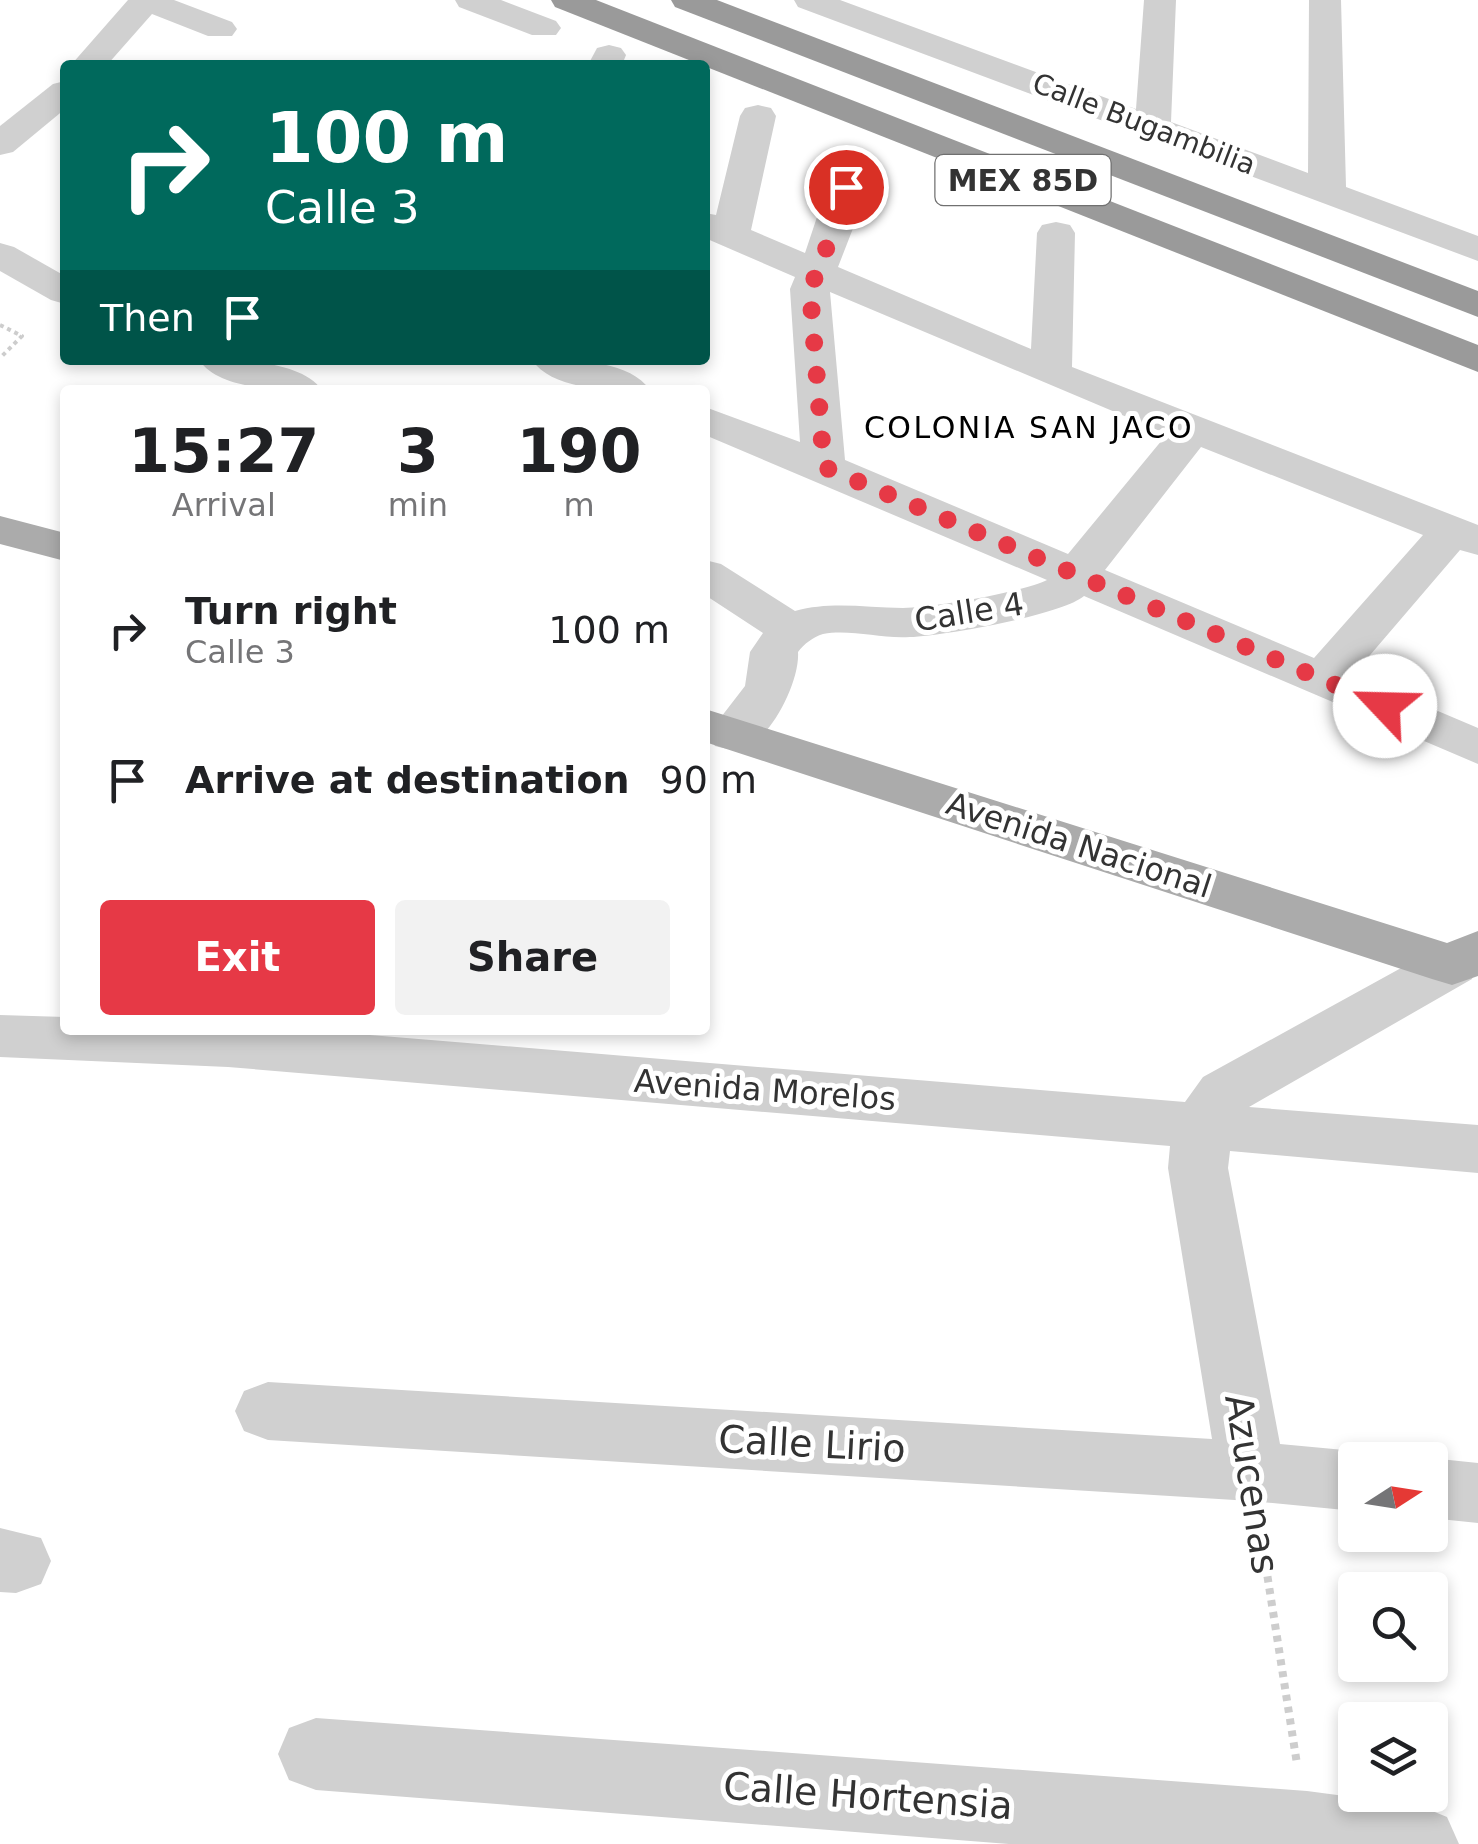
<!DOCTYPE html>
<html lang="en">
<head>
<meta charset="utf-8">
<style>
	body { margin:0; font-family:"DejaVu Sans",sans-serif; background:#f2f2f2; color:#202124; height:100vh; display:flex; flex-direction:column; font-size:38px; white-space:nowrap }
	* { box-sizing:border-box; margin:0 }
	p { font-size:32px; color:#757577 }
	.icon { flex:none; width:55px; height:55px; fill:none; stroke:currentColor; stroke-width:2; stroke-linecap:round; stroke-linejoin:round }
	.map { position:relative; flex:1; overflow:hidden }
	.panel { position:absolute; left:60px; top:385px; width:650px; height:650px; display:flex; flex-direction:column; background:#fff; border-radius:10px; box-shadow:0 5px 15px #0003 }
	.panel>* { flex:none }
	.guide { position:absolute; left:60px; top:60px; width:650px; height:305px; border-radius:10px; box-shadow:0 5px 15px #0003; background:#00695c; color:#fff; overflow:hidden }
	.needle { width:65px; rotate:78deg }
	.tools { position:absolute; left:1338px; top:1442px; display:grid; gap:20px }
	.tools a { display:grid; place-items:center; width:110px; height:110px; border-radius:10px; background:#fff; box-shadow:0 5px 15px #0003; font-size:50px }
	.pin { position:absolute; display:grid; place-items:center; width:85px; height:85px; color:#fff; margin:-42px; border:5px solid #fff; border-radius:50%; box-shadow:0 2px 10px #0007 }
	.me { position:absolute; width:110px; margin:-55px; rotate:294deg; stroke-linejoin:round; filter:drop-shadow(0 0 8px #0008) }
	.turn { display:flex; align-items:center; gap:35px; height:210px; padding:0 40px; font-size:45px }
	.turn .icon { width:130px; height:130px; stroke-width:2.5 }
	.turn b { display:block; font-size:70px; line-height:85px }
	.then { display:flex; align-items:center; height:95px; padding:0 40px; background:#0003; gap:20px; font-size:38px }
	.eta { display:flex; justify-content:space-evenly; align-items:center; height:170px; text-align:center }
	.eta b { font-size:60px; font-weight:700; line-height:70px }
	.cta { display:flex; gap:20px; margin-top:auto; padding:20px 40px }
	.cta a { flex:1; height:115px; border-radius:10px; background:#e63946; color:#fff; font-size:40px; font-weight:700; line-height:115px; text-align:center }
	.cta a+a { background:#f2f2f2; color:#202124 }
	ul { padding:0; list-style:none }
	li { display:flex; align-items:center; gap:30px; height:150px; padding:0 40px }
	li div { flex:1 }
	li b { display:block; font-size:38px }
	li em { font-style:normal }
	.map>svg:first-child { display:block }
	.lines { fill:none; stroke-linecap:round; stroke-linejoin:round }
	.path-far1 { stroke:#cdcdcd; stroke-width:4; stroke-dasharray:4 4; stroke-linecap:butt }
	.path { stroke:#cdcdcd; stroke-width:8; stroke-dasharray:6 6; stroke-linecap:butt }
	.minor { fill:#d0d0d0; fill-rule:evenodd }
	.major { fill:#ababab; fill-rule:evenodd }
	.highway { fill:#9a9a9a; fill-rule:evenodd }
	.route { stroke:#e63946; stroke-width:18; stroke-dasharray:0 32.4 }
	.labels { text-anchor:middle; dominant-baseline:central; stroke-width:10; stroke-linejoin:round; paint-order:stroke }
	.far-street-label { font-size:28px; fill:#333; stroke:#fff }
	.shield { fill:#fff; stroke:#707070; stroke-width:2.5 }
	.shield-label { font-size:30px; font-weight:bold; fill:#333 }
	.far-neighbourhood-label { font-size:30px; letter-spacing:2.5px; fill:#000; stroke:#fff }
	.street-label { font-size:32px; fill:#333; stroke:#fff }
	.near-street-label { font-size:38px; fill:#333; stroke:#fff }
</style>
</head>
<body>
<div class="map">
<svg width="1478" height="1844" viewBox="0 0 1478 1844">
	<rect width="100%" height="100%" fill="#fff"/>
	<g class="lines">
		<path class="path-far1" d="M0,325L22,336L0,358"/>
		<path class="path" d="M1260,1529L1297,1764"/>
		<g class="minor">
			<path d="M128,0H174L232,22L237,29L232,36H208L152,14L107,65H71Z"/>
			<path d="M455,0H501L556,21L561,28L556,35H532L459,7Z"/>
			<path d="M794,0H840L1136,109L1144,0H1176L1171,122L1308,173L1309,0H1341L1346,187L1478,236V261L798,7Z"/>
			<path d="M609,45L621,48L626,55L622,65H588L597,48Z"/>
			<path d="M65,81V109L13,152L0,155V126L53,84Z"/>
			<path d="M758,105L771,108L776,116L751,230L805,253L838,154L851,151L864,154L869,162L859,213L838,267L1031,349L1037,233L1042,225L1056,222L1070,225L1075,233L1072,367L1478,525V555L1460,550L1353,675L1478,728V764L1084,596C1062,615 942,636 910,637C881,639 851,629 823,634C813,637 804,644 798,652C800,680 773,736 746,747C735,751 726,749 715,746L708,734L745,686L750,652L763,633L705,595V560L721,564L795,611C832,601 866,608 903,608C932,608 1023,592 1047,580L705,435V407L800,442L790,289L795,277L705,238V213L716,215L740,116L745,108ZM830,292L1167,434L1068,554L845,460ZM1201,447L1423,535L1314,658L1105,570Z"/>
			<path d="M0,243L14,247L65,276V304L51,300L0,271Z"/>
			<path d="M199,360C234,360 300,359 322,390C288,390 221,392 199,360Z"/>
			<path d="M532,360C567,360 628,358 650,390C616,390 554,392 532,360Z"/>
			<path d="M1452,945L1472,951L1478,961L1472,979L1249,1107L1478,1125V1173L1230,1151L1228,1168L1280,1444L1355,1451L1379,1460H1355V1511L1251,1501L268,1440L244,1431L235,1411L244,1391L268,1382L1212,1439L1168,1168L1170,1146L228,1067L0,1057V1015L65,1017V1030H309L1185,1102L1203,1077L1432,951Z"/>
			<path d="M1430,1458L1478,1463V1523L1430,1518V1460H1424Z"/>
			<path d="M0,1528L41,1538L51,1561L41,1584L16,1593L0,1592Z"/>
			<path d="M316,1718L1307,1791L1420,1806L1447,1817L1459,1844H1009L316,1790L289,1780L278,1754L289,1728Z"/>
		</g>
		<g class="major">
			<path d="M0,516L65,533V561L0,544Z"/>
			<path d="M705,709L1447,943L1478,931V976L1452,985L1432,979L705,742Z"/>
		</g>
		<g class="highway">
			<path d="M551,0H596L1478,345V372L555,7Z"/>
			<path d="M671,0H717L1478,291V317L675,7Z"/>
		</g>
	</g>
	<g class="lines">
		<path class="route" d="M846,187L840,213L810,290L824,467L1385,706"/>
	</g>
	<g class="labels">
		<g class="far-street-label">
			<text transform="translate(1144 124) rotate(21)">Calle Bugambilia</text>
		</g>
		<rect class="shield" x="935.5" y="155" width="175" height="50" rx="8"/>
		<g class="shield-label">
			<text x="1023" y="180">MEX 85D</text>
		</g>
		<g class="far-neighbourhood-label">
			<text x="1029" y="427">COLONIA SAN JACO</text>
		</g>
		<g class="street-label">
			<text transform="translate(969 612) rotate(-9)">Calle 4</text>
			<text transform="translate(1079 845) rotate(18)">Avenida Nacional</text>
			<text transform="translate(765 1090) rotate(4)">Avenida Morelos</text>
		</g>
		<g class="near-street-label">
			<text transform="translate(812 1444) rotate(3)">Calle Lirio</text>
			<text transform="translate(1252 1484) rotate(81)">Azucenas</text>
			<text transform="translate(868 1796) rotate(4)">Calle Hortensia</text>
		</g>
	</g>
</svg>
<div class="tools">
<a><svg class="needle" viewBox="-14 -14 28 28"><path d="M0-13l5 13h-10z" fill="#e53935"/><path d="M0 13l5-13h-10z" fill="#757577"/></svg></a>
<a><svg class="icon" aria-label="search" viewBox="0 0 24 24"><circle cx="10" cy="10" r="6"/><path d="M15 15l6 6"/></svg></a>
<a><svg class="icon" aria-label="layers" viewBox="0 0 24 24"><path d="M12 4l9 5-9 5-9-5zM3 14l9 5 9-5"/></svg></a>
</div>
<div class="pin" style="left:846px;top:187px;background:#d93025"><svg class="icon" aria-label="arrive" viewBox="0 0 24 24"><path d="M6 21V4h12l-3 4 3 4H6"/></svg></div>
<svg class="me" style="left:1385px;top:706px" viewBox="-20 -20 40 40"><circle r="19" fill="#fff"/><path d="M0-13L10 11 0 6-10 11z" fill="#e63946"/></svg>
<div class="guide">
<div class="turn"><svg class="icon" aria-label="right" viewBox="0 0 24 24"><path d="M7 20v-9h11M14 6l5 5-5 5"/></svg><div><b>100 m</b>Calle 3</div></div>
<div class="then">Then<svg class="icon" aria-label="arrive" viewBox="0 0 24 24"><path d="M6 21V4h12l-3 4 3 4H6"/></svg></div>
</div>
<section class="panel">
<div class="eta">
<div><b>15:27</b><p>Arrival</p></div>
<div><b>3</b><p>min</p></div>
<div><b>190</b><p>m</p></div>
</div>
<ul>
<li><svg class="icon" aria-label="right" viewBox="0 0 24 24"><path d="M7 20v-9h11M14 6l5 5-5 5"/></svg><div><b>Turn right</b><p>Calle 3</p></div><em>100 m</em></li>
<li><svg class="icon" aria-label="arrive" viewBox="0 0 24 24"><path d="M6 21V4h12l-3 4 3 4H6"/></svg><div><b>Arrive at destination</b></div><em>90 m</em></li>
</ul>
<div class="cta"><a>Exit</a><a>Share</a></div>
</section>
</div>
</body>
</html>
